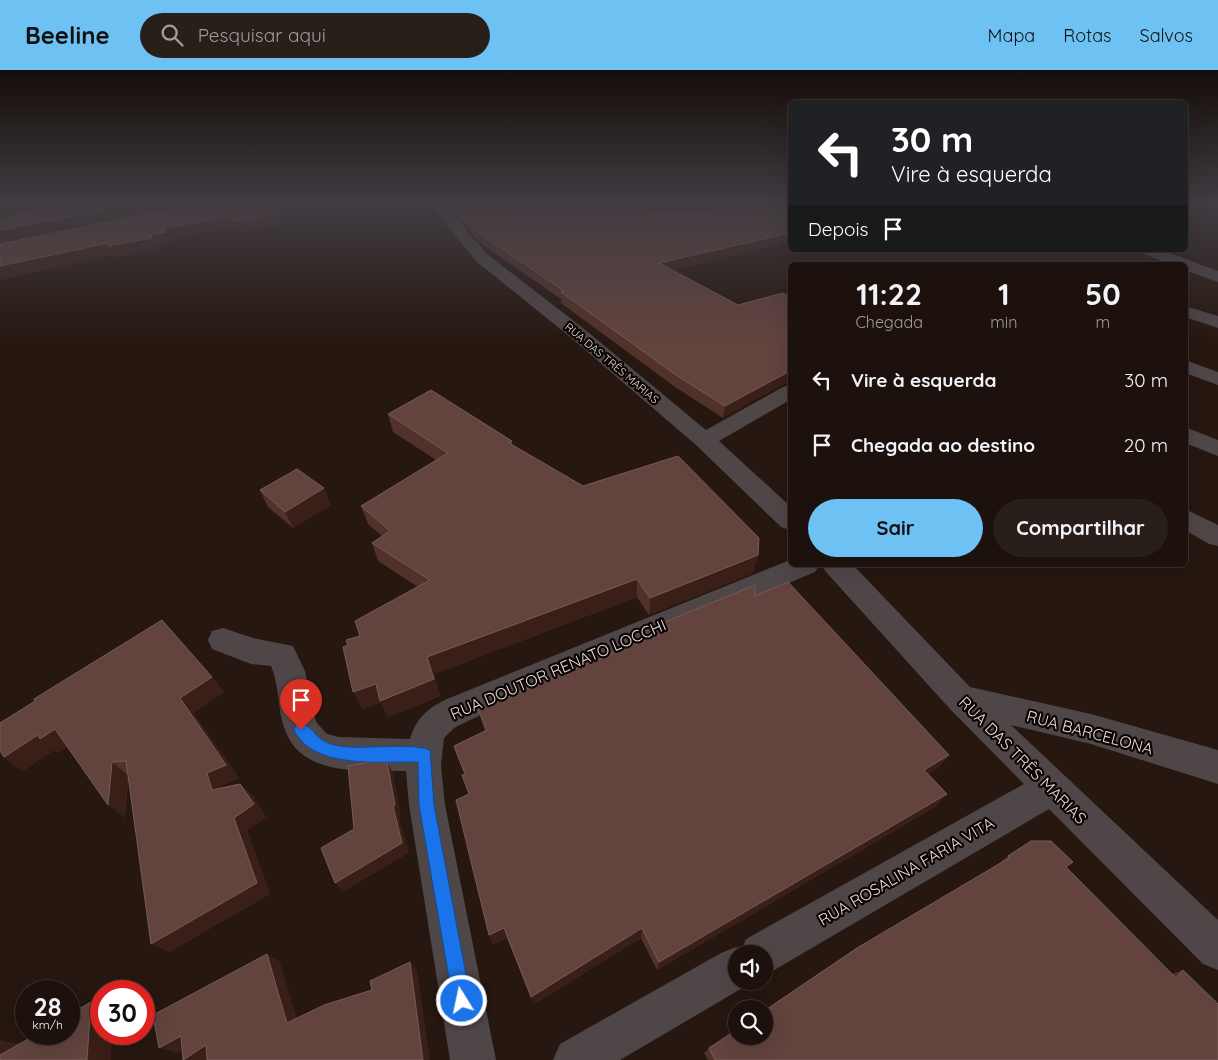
<!DOCTYPE html>
<html lang="pt">
<head>
<meta charset="utf-8">
<style>
	body { margin:0; font-family:Quicksand,sans-serif; background:#291f1a; color:#f1f3f6; height:100vh; display:flex; flex-direction:column; font-size:19px; white-space:nowrap }
	* { box-sizing:border-box; margin:0 }
	p { font-size:16px; color:#a09d9d }
	.icon { flex:none; width:28px; height:28px; fill:none; stroke:currentColor; stroke-width:2; stroke-linecap:round; stroke-linejoin:round }
	.map { position:relative; flex:1; overflow:hidden }
	.details { position:absolute; left:788px; top:192px; width:400px; height:305px; display:flex; flex-direction:column; background:#1c110c; border-radius:8px; box-shadow:0 5px 20px #0002,0 0 0 1px #3a312d }
	.details>* { flex:none }
	.top-card { position:absolute; left:788px; top:30px; width:400px; height:152px; border-radius:8px; box-shadow:0 5px 20px #0002,0 0 0 1px #3a312d; background:#202124; color:#fff; overflow:hidden }
	.fabs { position:absolute; left:728px; top:875px; display:grid; gap:10px }
	.fabs a { display:grid; place-items:center; width:45px; height:45px; border-radius:50%; background:#1c110c; box-shadow:0 5px 20px #0002,0 0 0 1px #3a312d; font-size:25px }
	.speed { position:absolute; left:15px; top:910px; display:flex; gap:10px; font-size:25px; font-weight:700; text-align:center }
	.speed>* { display:grid; place-content:center; width:65px; height:65px; border-radius:50%; background:#1c110c; box-shadow:0 5px 20px #0002,0 0 0 1px #3a312d; line-height:1 }
	.speed small { font-size:12px; font-weight:400 }
	.speed .limit { border:8px solid #d22; background:#fff; color:#111 }
	.pin { position:absolute; display:grid; place-items:center; width:42px; height:42px; color:#fff; margin:-51px -21px; border-radius:50% 50% 50% 0; rotate:-45deg; box-shadow:0 0 5px #0007 }
	.pin .icon { rotate:45deg }
	.me { position:absolute; width:55px; margin:-28px; rotate:350deg; stroke-linejoin:round; filter:drop-shadow(0 0 4px #0008) }
	.turn { display:flex; align-items:center; gap:18px; height:105px; padding:0 20px; font-size:22px }
	.turn .icon { width:65px; height:65px; stroke-width:2.5 }
	.turn b { display:block; font-size:35px; line-height:42px }
	.then { display:flex; align-items:center; height:48px; padding:0 20px; background:#0003; gap:10px; font-size:19px }
	.eta { display:flex; justify-content:space-evenly; align-items:center; height:85px; text-align:center }
	.eta b { font-size:30px; font-weight:700; line-height:35px }
	.primary-button { display:flex; gap:10px; margin-top:auto; padding:10px 20px }
	.primary-button a { flex:1; height:58px; border-radius:30px; background:#6dc2f3; color:#111; font-size:20px; font-weight:700; line-height:58px; text-align:center }
	.primary-button a+a { background:#291f1a; color:#f1f3f6 }
	ul { padding:0; list-style:none }
	li { display:flex; align-items:center; gap:15px; height:65px; padding:0 20px }
	li div { flex:1 }
	li b { display:block; font-size:19px }
	li em { font-style:normal }
	header { display:flex; align-items:center; gap:30px; box-sizing:border-box; height:70px; padding:0 25px; background:#6dc2f3; color:#111 }
	header strong { font-size:24px }
	nav { display:flex; gap:28px; margin-inline-start:auto; font-size:18px }
	.search { width:350px; height:45px; background:#291f1a; display:flex; align-items:center; gap:12px; box-sizing:border-box; padding:0 18px; border-radius:28px; color:#a09d9d; font-size:19px }
	.map>svg:first-child { display:block }
	.lines { fill:none; stroke-linecap:round; stroke-linejoin:round }
	.minor { fill:#4f4648; fill-rule:evenodd }
	.wall { fill:#52312b }
	.shaded-wall { fill:#3a1f18 }
	.building { fill:#62433e; stroke:#775c56 }
	.route { fill:#1a73e8; stroke:#114b97 }
	.labels { text-anchor:middle; dominant-baseline:central; stroke-width:4.5; stroke-linejoin:round; paint-order:stroke }
	.far-street-label { font-size:11px; fill:#e8ddd8; stroke:#0a0503 }
	.near-street-label { font-size:16px; fill:#e8ddd8; stroke:#0a0503 }
</style>
</head>
<body>
<header>
<strong>Beeline</strong>
<div class="search"><svg class="icon" aria-label="search" viewBox="0 0 24 24"><circle cx="10" cy="10" r="6"/><path d="M15 15l6 6"/></svg>Pesquisar aqui</div>
<nav><a>Mapa</a><a>Rotas</a><a>Salvos</a></nav>
</header>
<div class="map">
<svg width="1218" height="990" viewBox="0 0 1218 990">
	<rect width="100%" height="100%" fill="#261710"/>
	<g class="lines">
		<g class="minor">
			<path d="M430,134H444L488,185L583,258L706,360L783,317L790,315V330L719,371L790,436V460L781,457L696,375L569,266L476,191Z"/>
			<path d="M1140,180H1162L1218,201V212L1185,200V195H1172L1142,183Z"/>
			<path d="M1185,236L1218,246V258L1185,247Z"/>
			<path d="M1185,290L1218,302V315L1185,303Z"/>
			<path d="M1185,357L1218,370V386L1185,373Z"/>
			<path d="M1185,439L1218,455V476L1209,474L1185,460Z"/>
			<path d="M790,490V495H819L815,502L617,585L470,650L454,658L444,668L441,695L445,735L496,990H450L409,735L406,701C365,700 302,708 285,660C277,640 280,616 271,596L251,594L212,579L208,570L212,561L223,558L253,568L293,576L305,601L316,652L327,664L339,667L410,669C416,648 428,638 447,629Z"/>
			<path d="M822,495H853L970,617L1091,644L1218,680V714L1091,674L1011,655L1218,850V900L1203,894L1049,739L776,899L764,904V884H736V911H752L751,913L620,990H553L560,974L721,883L736,877L742,879L746,869L1024,714L950,639L826,502Z"/>
		</g>
	</g>
	<g class="wall">
		<path d="M195,134L286,153L238,163L234,157L169,169L171,173L157,176V179L115,187L113,185Z"/>
		<path d="M421,134H433L434,142Z"/>
		<path d="M446,134H631L672,200L738,235L783,223L723,348L675,317L561,233V229L480,173Z"/>
		<path d="M634,134H737L678,142Z"/>
		<path d="M388,344L512,371V375L583,416L753,503L649,545L637,527L434,604L440,626L388,647L381,632L362,639L348,575L418,517L378,491L372,473L382,466L368,454L361,436L436,390L393,362Z"/>
		<path d="M260,420L331,435L293,458L268,437Z"/>
		<path d="M755,526L949,685L938,698L928,704L947,724L935,737L657,900L641,868L534,934L507,868L493,874L489,865L469,724L462,705L465,704L454,676L485,661L482,653L478,639L664,562L665,552Z"/>
		<path d="M212,607L224,622L193,643L239,708L220,716L221,718L240,714L253,727L266,747L247,760L270,824L169,882L128,709L125,748L67,677L58,683L54,680L23,701L4,687Z"/>
		<path d="M1008,786L1066,797L1172,904L1183,900L1218,990H708L704,983L709,978L993,798Z"/>
	</g>
	<g class="shaded-wall">
		<path d="M13,134H48L0,152V139Z"/>
		<path d="M136,134H194L0,173V160Z"/>
		<path d="M679,134H737L678,142Z"/>
		<path d="M283,142L286,153L238,163L234,152Z"/>
		<path d="M229,146L234,157L169,169L171,173L157,176V179L115,187L113,185L0,210V196L108,173L164,158Z"/>
		<path d="M790,163V172L658,204L659,193Z"/>
		<path d="M790,301V311L723,348L725,336Z"/>
		<path d="M324,418L331,435L293,458L285,442Z"/>
		<path d="M758,485L753,503L649,545L650,528Z"/>
		<path d="M637,509V527L434,604L440,626L388,647L381,632L362,639L353,622L427,587Z"/>
		<path d="M212,607L224,622L193,643L239,708L220,716L226,732L212,720L180,628Z"/>
		<path d="M55,659L73,673L58,683L54,680L23,701L4,687L38,665Z"/>
		<path d="M949,685L938,698L913,713L924,700Z"/>
		<path d="M112,692L128,705L125,748L108,735Z"/>
		<path d="M387,692L393,703L401,746L399,747L409,783L343,822L335,813L393,736Z"/>
		<path d="M240,714L253,727L266,747L247,760L270,824L169,882L151,874L234,748Z"/>
		<path d="M947,724L935,737L657,900L659,892Z"/>
		<path d="M504,858L508,868L493,874L489,865Z"/>
		<path d="M642,858L641,868L534,934L531,927Z"/>
		<path d="M267,884L280,892L300,959L287,953Z"/>
		<path d="M410,892L417,900L430,990H423Z"/>
		<path d="M91,932L101,935V964H112L111,990H87Z"/>
		<path d="M181,966L198,972L178,983L159,978Z"/>
		<path d="M0,970L20,974L0,989Z"/>
		<path d="M206,975L207,990H183Z"/>
	</g>
	<g class="building">
		<path d="M0,134H13L0,139Z"/>
		<path d="M49,134H136L0,160V151Z"/>
		<path d="M195,134H266L283,142L234,152L229,146L164,158L165,162L151,165L152,168L108,176V173L0,196V174Z"/>
		<path d="M453,134H631L648,140L683,143L735,137L750,134H790V163L659,193L738,235L783,223L790,227V301L725,336L676,305L561,222L564,221L479,163Z"/>
		<path d="M431,320L512,371L509,373L583,416L678,386L759,468L758,485L650,528L637,509L427,587L434,609L380,631L376,614L353,622L343,577L348,575L346,570L360,566L355,551L430,510L372,473L390,461L361,436L448,383L388,344Z"/>
		<path d="M297,399L324,418L285,442L260,420Z"/>
		<path d="M788,512L949,685L924,700L947,724L659,892L642,858L531,927L504,858L489,865L456,730L469,724L462,705L465,704L454,676L487,660L478,639L670,560L665,552L755,515V526Z"/>
		<path d="M162,550L212,607L180,628L226,695L207,703L212,720L240,714L254,734L234,748L257,813L151,874L126,691L112,692L108,735L55,659L40,669L38,665L4,687L0,681V653L35,631L34,629Z"/>
		<path d="M369,692H387L395,735L393,736L402,773L335,813L321,778L354,759L348,696Z"/>
		<path d="M1031,771H1051L1073,792L1066,797L1176,908L1183,900L1218,934V990H715L709,978L736,960V966H764V941L857,878L1009,788L1008,786Z"/>
		<path d="M267,884L287,953L324,935L372,920L370,911L410,892L423,990H207L206,975L183,990L181,966L159,978L153,945Z"/>
		<path d="M91,932L87,990H0V985L37,964H69V945Z"/>
	</g>
	<linearGradient id="sky" x2="0" y2="1"><stop stop-color="#150d09"/><stop offset="0.49" stop-color="#413c42"/><stop offset="1" stop-color="#413c42" stop-opacity="0"/></linearGradient>
	<rect width="1218" height="272" fill="url(#sky)"/>
	<path class="route" d="M301,653C317,659 315,673 340,676C365,680 408,672 430,680L434,735L471,931L469,938L462,940L456,938L453,931L419,735L418,692C381,691 313,700 294,660L296,655Z"/>
	<g class="labels">
		<g class="far-street-label">
			<text transform="translate(612 293) rotate(40)">RUA DAS TRÊS MARIAS</text>
		</g>
		<g class="near-street-label">
			<text transform="translate(558 599) rotate(-23)">RUA DOUTOR RENATO LOCCHI</text>
			<text transform="translate(1090 662) rotate(15)">RUA BARCELONA</text>
			<text transform="translate(1023 690) rotate(45)">RUA DAS TRÊS MARIAS</text>
			<text transform="translate(906 801) rotate(-30)">RUA ROSALINA FARIA VITA</text>
		</g>
	</g>
</svg>
<div class="fabs">
<a><svg class="icon" aria-label="sound" viewBox="0 0 24 24"><path d="M4 9h4l5-4v14l-5-4H4zM17 9q2 3 0 6"/></svg></a>
<a><svg class="icon" aria-label="search" viewBox="0 0 24 24"><circle cx="10" cy="10" r="6"/><path d="M15 15l6 6"/></svg></a>
</div>
<div class="speed"><div>28<small>km/h</small></div><div class="limit">30</div></div>
<div class="pin" style="left:301px;top:660px;background:#d93025"><svg class="icon" aria-label="arrive" viewBox="0 0 24 24"><path d="M6 21V4h12l-3 4 3 4H6"/></svg></div>
<svg class="me" style="left:462px;top:931px" viewBox="-20 -20 40 40"><circle r="17" fill="#1a73e8" stroke="#fff" stroke-width="3"/><path d="M0-11L8 9 0 5-8 9z" fill="#fff"/></svg>
<div class="top-card">
<div class="turn"><svg class="icon" aria-label="left" viewBox="0 0 24 24"><path d="M17 20v-9H6M10 6l-5 5 5 5"/></svg><div><b>30 m</b>Vire à esquerda</div></div>
<div class="then">Depois<svg class="icon" aria-label="arrive" viewBox="0 0 24 24"><path d="M6 21V4h12l-3 4 3 4H6"/></svg></div>
</div>
<section class="details">
<div class="eta">
<div><b>11:22</b><p>Chegada</p></div>
<div><b>1</b><p>min</p></div>
<div><b>50</b><p>m</p></div>
</div>
<ul>
<li><svg class="icon" aria-label="left" viewBox="0 0 24 24"><path d="M17 20v-9H6M10 6l-5 5 5 5"/></svg><div><b>Vire à esquerda</b></div><em>30 m</em></li>
<li><svg class="icon" aria-label="arrive" viewBox="0 0 24 24"><path d="M6 21V4h12l-3 4 3 4H6"/></svg><div><b>Chegada ao destino</b></div><em>20 m</em></li>
</ul>
<div class="primary-button"><a>Sair</a><a>Compartilhar</a></div>
</section>
</div>
</body>
</html>
